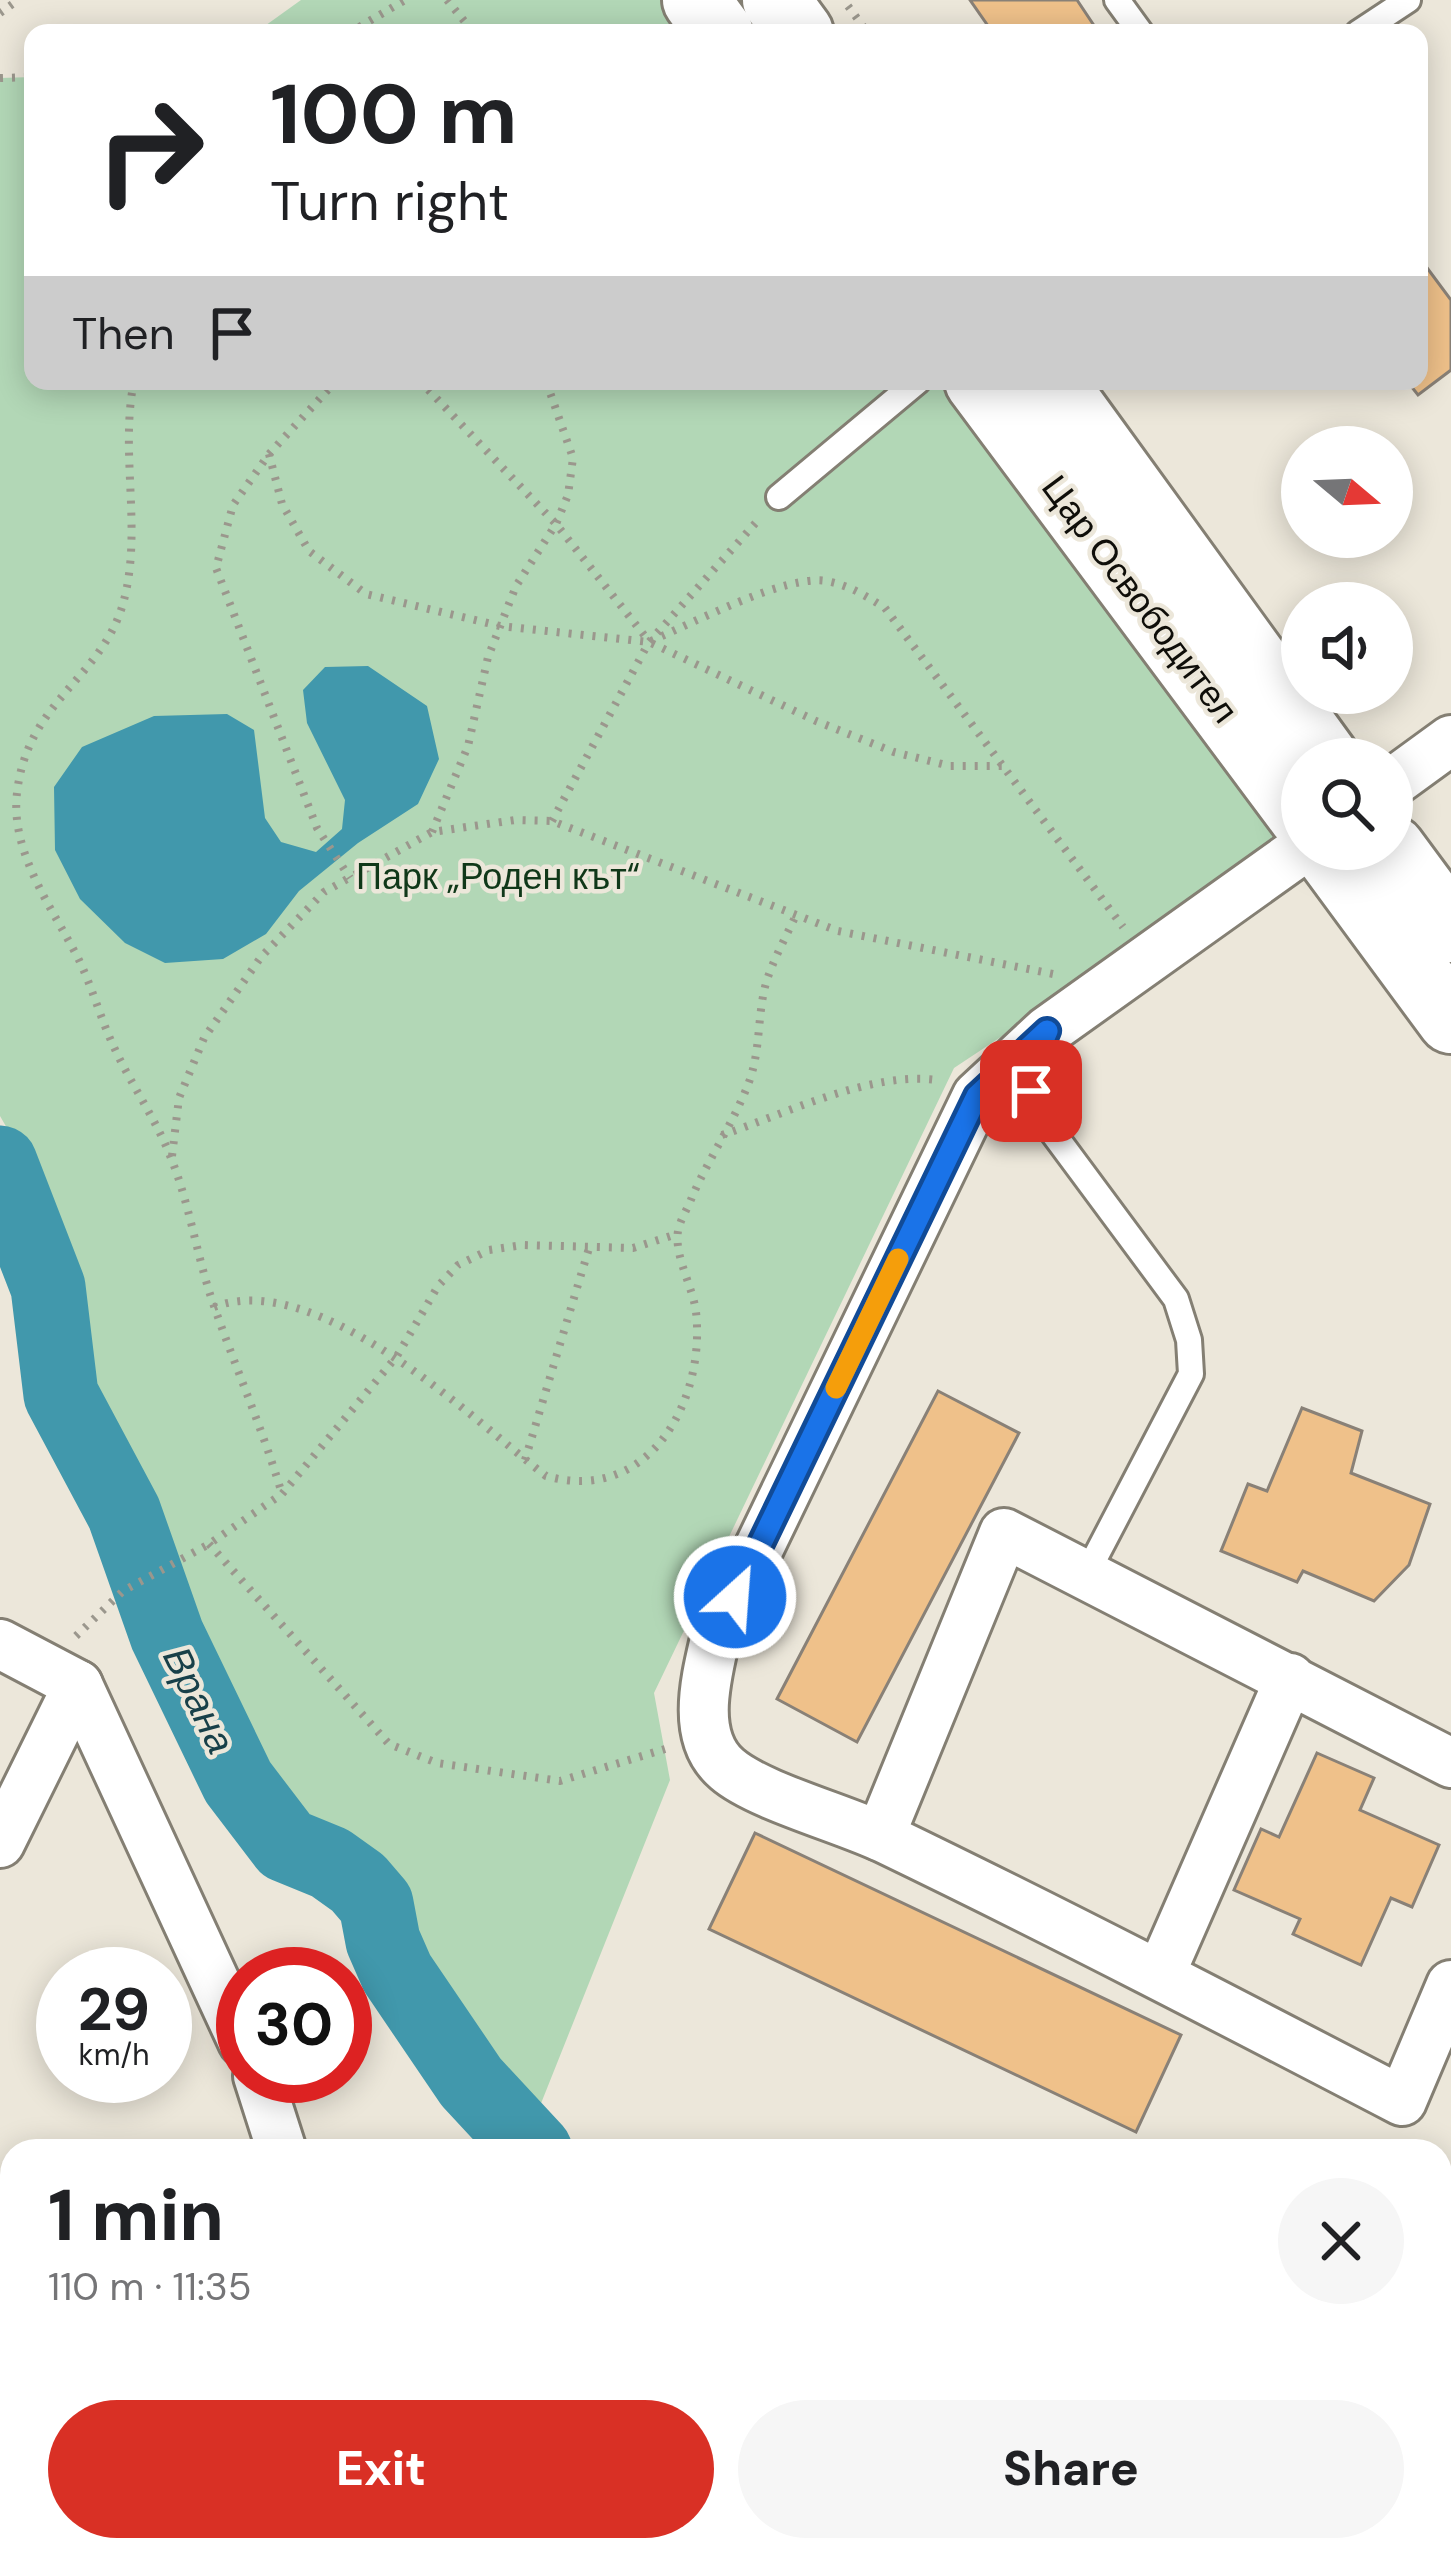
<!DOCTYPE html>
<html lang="en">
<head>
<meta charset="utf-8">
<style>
	body { margin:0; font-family:"DM Sans",sans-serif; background:#f6f6f6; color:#202124; height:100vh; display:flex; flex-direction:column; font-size:45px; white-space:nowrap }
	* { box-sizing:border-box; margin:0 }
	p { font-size:39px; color:#757577 }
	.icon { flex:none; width:66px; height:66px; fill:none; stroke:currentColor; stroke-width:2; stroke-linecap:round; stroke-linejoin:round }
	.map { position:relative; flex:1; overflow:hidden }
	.side { position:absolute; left:0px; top:2139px; width:1452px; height:423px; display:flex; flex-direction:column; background:#fff; border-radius:36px 36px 0 0; box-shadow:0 6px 30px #0003 }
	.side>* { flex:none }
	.guide { position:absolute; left:24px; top:24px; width:1404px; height:366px; border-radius:24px; box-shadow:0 6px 30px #0003; background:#fff; color:#202124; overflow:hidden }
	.needle { width:78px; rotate:109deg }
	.buttons { position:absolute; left:1281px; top:426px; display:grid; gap:24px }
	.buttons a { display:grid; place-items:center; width:132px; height:132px; border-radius:50%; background:#fff; box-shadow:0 6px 30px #0003; font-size:60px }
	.speed { position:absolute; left:36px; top:1947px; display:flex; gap:24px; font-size:60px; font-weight:700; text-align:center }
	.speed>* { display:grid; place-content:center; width:156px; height:156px; border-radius:50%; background:#fff; box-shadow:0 6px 30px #0003; line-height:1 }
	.speed small { font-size:30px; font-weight:400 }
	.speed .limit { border:18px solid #d22; background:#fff; color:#111 }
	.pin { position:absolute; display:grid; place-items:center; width:102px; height:102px; color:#fff; margin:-51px; border-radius:24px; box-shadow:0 6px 18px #0006 }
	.me { position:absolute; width:132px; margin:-66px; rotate:26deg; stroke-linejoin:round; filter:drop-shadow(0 0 9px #0008) }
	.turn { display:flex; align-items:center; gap:42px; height:252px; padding:0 48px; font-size:54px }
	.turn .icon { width:156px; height:156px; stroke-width:2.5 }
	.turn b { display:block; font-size:84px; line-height:102px }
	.then { display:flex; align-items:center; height:114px; padding:0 48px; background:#0003; gap:24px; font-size:45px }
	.round { display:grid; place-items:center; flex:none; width:126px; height:126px; border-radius:63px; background:#f6f6f6 }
	.summary { display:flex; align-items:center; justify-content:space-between; height:204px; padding:0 48px }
	h1 { font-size:72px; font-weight:800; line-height:90px }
	.cta { display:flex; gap:24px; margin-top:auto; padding:24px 48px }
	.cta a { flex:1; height:138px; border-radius:72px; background:#d93025; color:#fff; font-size:48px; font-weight:800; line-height:138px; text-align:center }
	.cta a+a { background:#f6f6f6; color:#202124 }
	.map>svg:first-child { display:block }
	.green { fill:#b2d7b6 }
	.water { fill:#4198ac }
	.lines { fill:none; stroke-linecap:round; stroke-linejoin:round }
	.river { stroke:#4198ac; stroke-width:75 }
	.building { fill:#efc18a; stroke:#898177; stroke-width:3 }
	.lane-casing { stroke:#847f73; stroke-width:30 }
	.street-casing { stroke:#847f73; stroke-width:54 }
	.secondary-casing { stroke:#847f73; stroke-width:72 }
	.path { stroke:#9b978d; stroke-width:8; stroke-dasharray:3 9; stroke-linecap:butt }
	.lane { stroke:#fff; stroke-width:24 }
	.street { stroke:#fff; stroke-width:48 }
	.secondary { stroke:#fff; stroke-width:66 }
	.route-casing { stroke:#114b97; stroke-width:30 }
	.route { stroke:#1a73e8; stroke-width:21 }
	.slow { stroke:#f59e0b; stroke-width:21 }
	.labels { text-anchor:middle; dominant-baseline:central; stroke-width:9; stroke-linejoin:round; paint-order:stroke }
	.street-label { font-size:36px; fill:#0f0e09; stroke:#ece7da }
	.park-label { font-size:36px; fill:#103819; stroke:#ece7da }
	.water-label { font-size:39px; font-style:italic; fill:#184049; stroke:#ece7da }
</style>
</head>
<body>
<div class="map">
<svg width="1451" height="2560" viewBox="0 0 1451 2560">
	<rect width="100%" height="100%" fill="#ece7da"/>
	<g class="green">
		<path d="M301,0H673L697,33H255Z"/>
		<path d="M33,77V381H956L1298,839L954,1068L654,1693L670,1780L528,2136L474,2075L234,1749L149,1600L75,1384L49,1259L41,1187L0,1116V78Z"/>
		<path d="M0,2377L12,2379V2550H330L311,2560H0Z"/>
	</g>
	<path class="water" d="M368,666L427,706L439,759L418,804L358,843L299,891L266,934L223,959L165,963L125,943L80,899L55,850L54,787L82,747L154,716L227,714L254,730L265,818L281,842L316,852L342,829L345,800L307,723L303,690L325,667Z"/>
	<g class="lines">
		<g class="river">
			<path d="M0,1163L48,1287L61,1395L124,1513L167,1635L238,1782L286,1845L330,1863L358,1883L376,1904L383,1941L397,1973L471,2082L535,2151"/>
			<path d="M1440,2282H1451"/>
		</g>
	</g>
	<g class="building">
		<path d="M970,0H1077L1099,33H993Z"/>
		<path d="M1419,257L1451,300V370L1418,395L1407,381H1419Z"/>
		<path d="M938,1391L1019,1433L857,1742L777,1699Z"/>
		<path d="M1302,1408L1362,1431L1351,1473L1430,1504L1409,1565L1374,1601L1303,1571L1297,1582L1221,1551L1248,1484L1267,1491Z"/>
		<path d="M1317,1753L1374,1778L1360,1810L1439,1845L1412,1907L1391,1898L1361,1965L1293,1934L1300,1919L1234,1890L1261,1829L1279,1837Z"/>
		<path d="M755,1833L1181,2035L1136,2132L709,1929Z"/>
	</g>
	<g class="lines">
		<defs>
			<g id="lane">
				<path d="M1117,0L1141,33"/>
				<path d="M1358,33L1408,0"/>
				<path d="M779,497L918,381"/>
				<path d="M1039,1050L1033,1064L1032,1092L1047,1125L1176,1299L1189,1340L1191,1374L1086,1575"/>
				<path d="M1440,2487H1451"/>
			</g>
			<g id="street">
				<path d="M1392,783L1451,740"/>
				<path d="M1302,849L1047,1031L977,1096L715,1639C706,1678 690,1738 727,1769C758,1796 845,1819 886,1839C1060,1923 1231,2012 1402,2101L1451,1985"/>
				<path d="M0,1644L78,1685L243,2042"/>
				<path d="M880,1836L1004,1533L1451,1763"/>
				<path d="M0,1843L78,1685"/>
				<path d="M1160,1975L1290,1678"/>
				<path d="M258,2076L282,2151"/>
				<path d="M0,2291L12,2293"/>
				<path d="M0,2362L12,2364"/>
				<path d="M406,2550L420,2560"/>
			</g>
			<g id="secondary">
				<path d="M696,0L720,33"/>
				<path d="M776,0L800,33"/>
				<path d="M978,381L1302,816"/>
				<path d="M1052,381L1326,759"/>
				<path d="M1325,849L1451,1020"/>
				<path d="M1392,849L1451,929"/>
			</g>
		</defs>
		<use href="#lane" class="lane-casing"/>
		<use href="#street" class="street-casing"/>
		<use href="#secondary" class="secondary-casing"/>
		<g class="path">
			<path d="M447,0L474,33"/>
			<path d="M848,6L868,33"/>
			<path d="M0,13L18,0"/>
			<path d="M349,33L405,0"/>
			<path d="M0,78L33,77"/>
			<path d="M134,381C119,454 144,535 122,607C99,680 27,702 17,793C10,853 53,909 79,960C92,987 100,1017 113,1045C130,1083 156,1119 171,1158C190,1205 197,1258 214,1306C236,1369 263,1430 282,1494"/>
			<path d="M336,381L269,454L233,505L216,568L317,828L350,878"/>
			<path d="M420,381L556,524L648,640"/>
			<path d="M269,454L282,504L309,551L366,594L500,626L649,642L816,721L894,752L950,766H1004"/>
			<path d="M651,641C691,624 786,574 826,581C849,585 866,596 885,608L1123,927"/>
			<path d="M552,821L649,642L760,518"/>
			<path d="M432,832L468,746L488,657L516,586L556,524L568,495L573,458L546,381"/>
			<path d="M722,1135C785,1114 871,1071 937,1080"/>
			<path d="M172,1156L179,1098L204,1038L261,957L324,892L432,832L515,820L552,821L838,931L1053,974"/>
			<path d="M214,1307C317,1268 470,1417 546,1476C648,1505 706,1402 696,1312C693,1287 674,1256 678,1231C680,1220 688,1208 692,1197C709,1158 734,1122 749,1082C761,1049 757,1016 766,983C773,960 786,937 796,915"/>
			<path d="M525,1460L590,1245"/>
			<path d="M209,1544L389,1744L437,1763L560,1781L665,1749"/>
			<path d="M76,1636L123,1591L209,1544L282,1494L397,1356L438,1286L458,1265L489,1250L523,1245L633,1248L677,1234"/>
		</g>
		<use href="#lane" class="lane"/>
		<use href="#street" class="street"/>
		<use href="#secondary" class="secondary"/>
	</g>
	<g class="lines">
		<defs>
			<path id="route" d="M735,1597L977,1096L1047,1031L1033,1064L1031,1091"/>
		</defs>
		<use href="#route" class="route-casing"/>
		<use href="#route" class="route"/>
		<path class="slow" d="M836,1388L898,1259"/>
	</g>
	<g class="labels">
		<g class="street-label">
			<text transform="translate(1140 599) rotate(53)">Цар Освободител</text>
		</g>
		<g class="park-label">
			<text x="498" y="876">Парк „Роден кът“</text>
		</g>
		<g class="water-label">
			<text transform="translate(199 1700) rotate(64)">Врана</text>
		</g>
	</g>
</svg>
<div class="buttons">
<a><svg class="needle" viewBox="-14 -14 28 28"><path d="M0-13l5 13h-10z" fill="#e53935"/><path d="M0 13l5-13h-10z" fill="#757577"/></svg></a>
<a><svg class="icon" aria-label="sound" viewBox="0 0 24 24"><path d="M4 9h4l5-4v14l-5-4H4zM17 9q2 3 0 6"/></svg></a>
<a><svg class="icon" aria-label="search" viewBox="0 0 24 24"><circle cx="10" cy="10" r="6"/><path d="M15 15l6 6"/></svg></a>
</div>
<div class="speed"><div>29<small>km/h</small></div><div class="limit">30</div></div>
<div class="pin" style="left:1031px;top:1091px;background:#d93025"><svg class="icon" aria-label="arrive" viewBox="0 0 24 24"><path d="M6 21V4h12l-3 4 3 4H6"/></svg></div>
<svg class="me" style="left:735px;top:1597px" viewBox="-20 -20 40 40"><circle r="17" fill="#1a73e8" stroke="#fff" stroke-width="3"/><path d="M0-11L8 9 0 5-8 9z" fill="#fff"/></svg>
<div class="guide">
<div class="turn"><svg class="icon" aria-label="right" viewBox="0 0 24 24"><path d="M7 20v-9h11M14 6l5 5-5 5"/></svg><div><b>100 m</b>Turn right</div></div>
<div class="then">Then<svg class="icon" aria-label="arrive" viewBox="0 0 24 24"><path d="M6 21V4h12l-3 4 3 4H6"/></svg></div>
</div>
<section class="side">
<div class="summary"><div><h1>1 min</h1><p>110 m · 11:35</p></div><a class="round"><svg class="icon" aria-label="close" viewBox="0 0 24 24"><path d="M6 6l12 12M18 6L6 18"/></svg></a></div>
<div class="cta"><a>Exit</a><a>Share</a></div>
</section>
</div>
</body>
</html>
